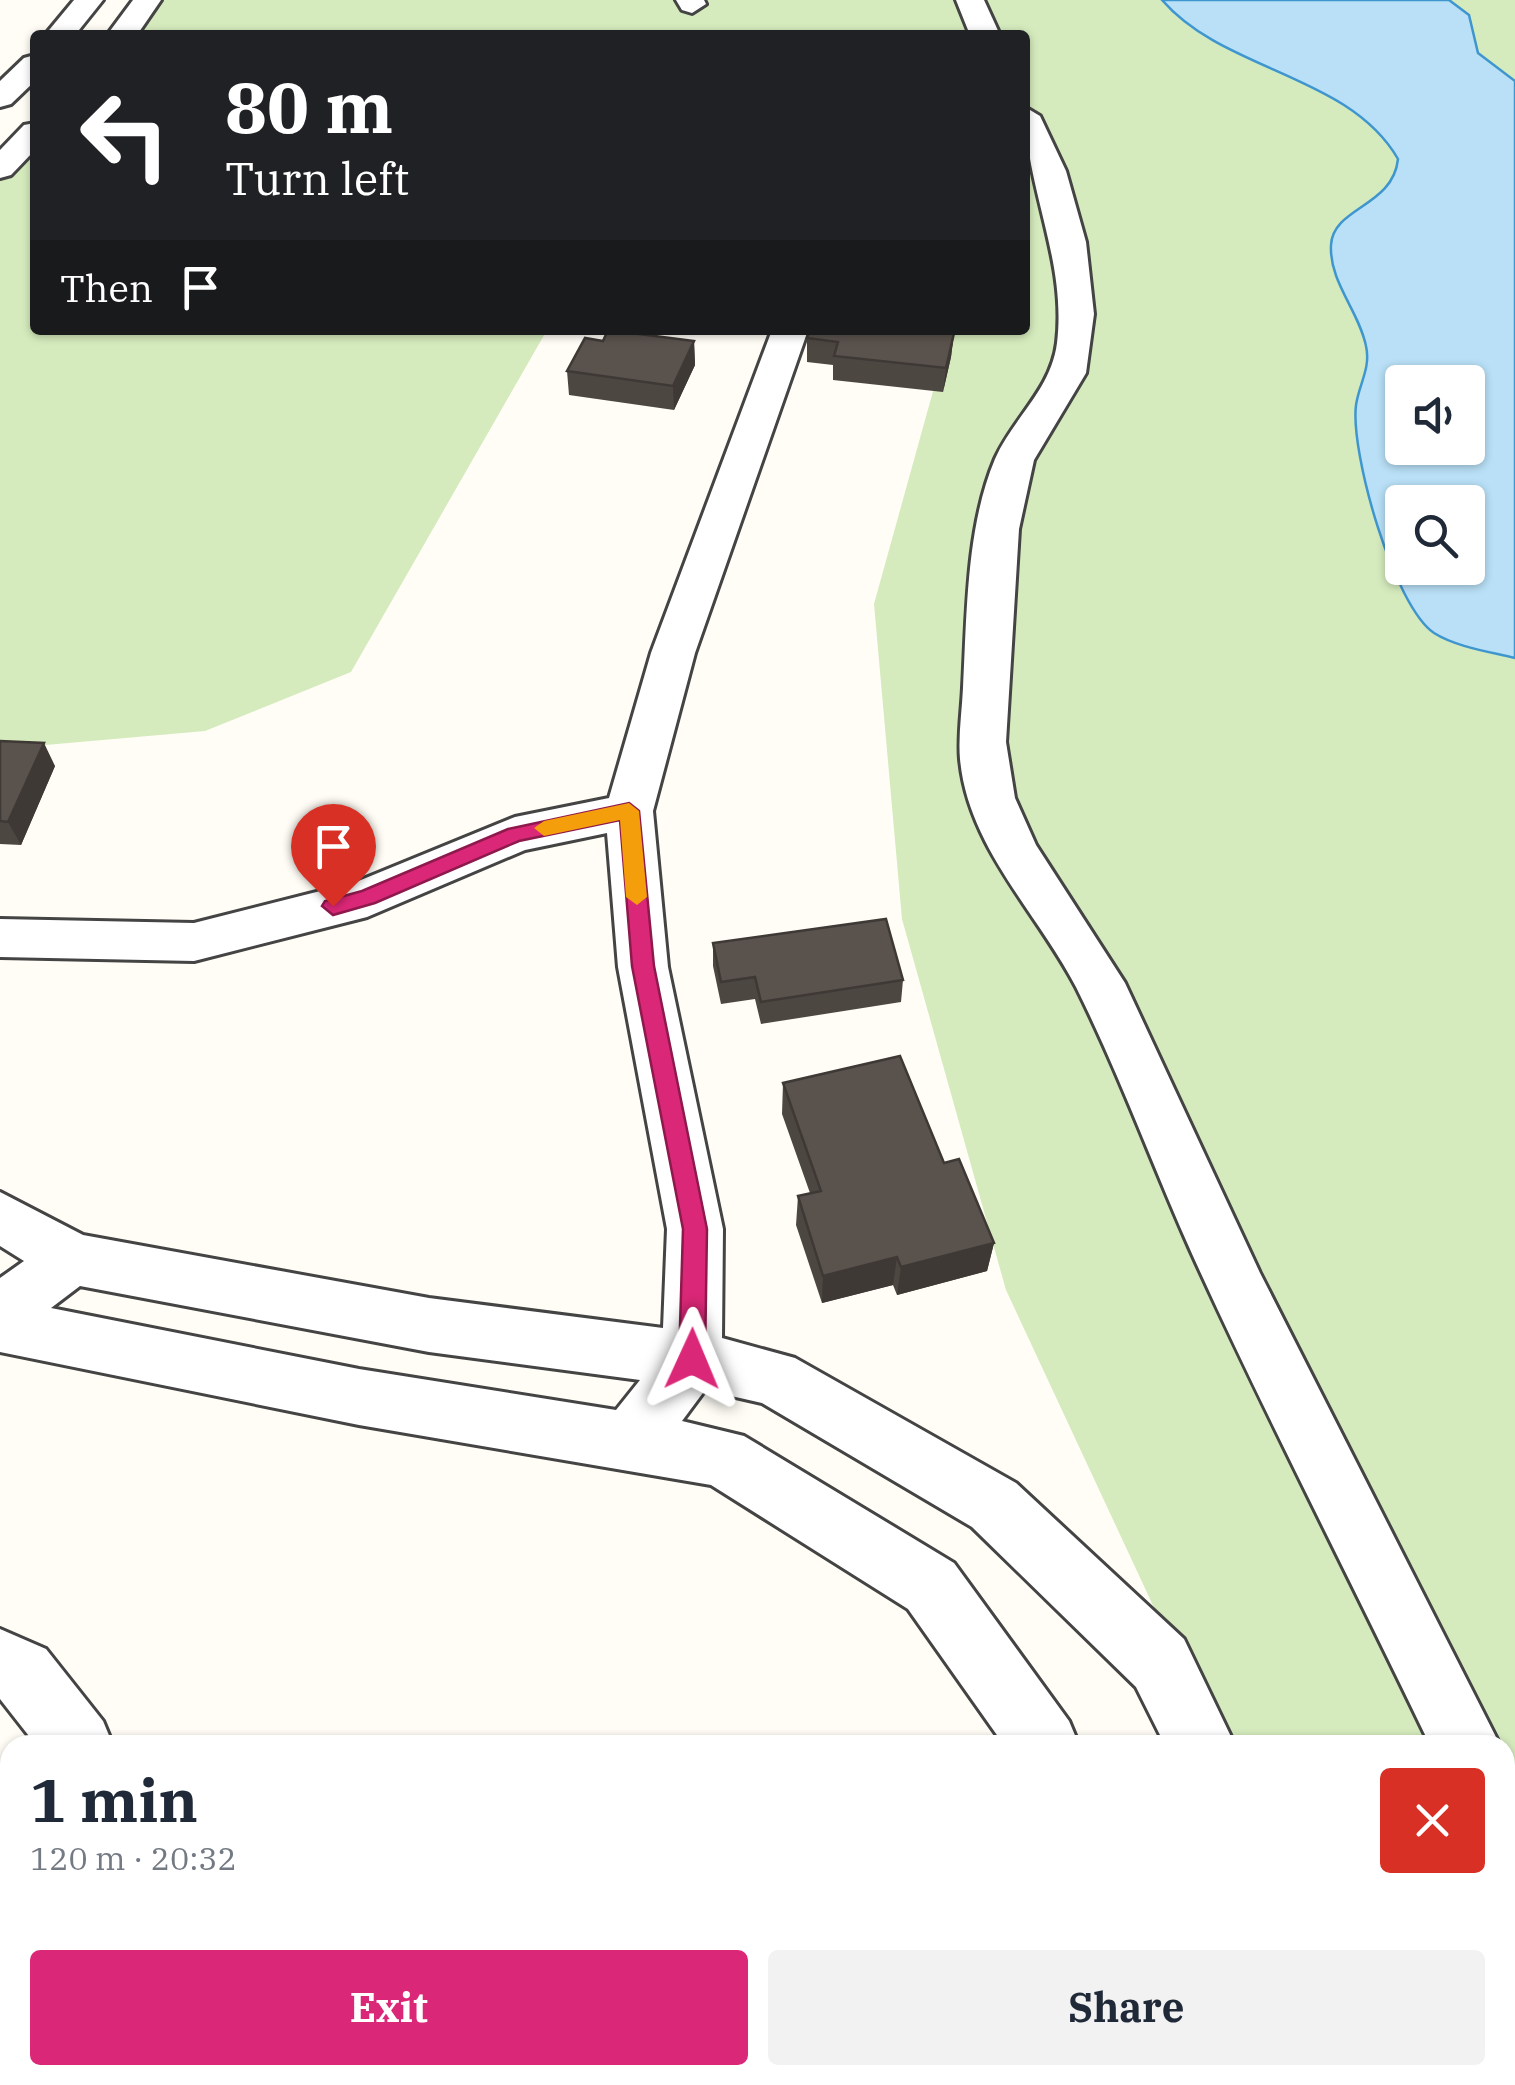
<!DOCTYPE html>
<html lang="en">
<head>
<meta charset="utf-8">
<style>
	body { margin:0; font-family:"IBM Plex Serif",serif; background:#f2f2f3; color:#1f2937; height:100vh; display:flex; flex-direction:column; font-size:38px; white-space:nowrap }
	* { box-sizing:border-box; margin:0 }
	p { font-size:32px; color:#747a83 }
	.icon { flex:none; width:55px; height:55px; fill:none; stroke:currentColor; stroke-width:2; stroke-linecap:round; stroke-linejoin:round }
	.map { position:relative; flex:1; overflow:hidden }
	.sheet { position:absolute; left:0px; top:1735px; width:1515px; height:350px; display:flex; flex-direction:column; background:#fff; border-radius:30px 30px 0 0; box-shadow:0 2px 8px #0004 }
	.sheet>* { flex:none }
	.guide { position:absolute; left:30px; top:30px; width:1000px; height:305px; border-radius:10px; box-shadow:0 2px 8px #0004; background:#202124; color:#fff; overflow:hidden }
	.buttons { position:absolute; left:1385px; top:365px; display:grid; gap:20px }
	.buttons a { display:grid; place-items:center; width:100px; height:100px; border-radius:10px; background:#fff; box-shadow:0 2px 8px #0004; font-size:50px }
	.pin { position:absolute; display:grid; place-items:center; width:85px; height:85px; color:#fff; margin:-102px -42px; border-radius:50% 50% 50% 0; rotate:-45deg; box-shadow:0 0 10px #0007 }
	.pin .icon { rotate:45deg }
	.me { position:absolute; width:110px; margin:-55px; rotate:1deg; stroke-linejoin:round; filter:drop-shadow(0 0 8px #0008) }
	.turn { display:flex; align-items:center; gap:35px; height:210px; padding:0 30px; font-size:45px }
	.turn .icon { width:130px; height:130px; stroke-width:2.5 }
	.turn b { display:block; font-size:70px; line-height:85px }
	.then { display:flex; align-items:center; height:95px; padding:0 30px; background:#0003; gap:20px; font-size:38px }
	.round { display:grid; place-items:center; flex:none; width:105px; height:105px; border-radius:10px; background:#f2f2f3 }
	.summary { display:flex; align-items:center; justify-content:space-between; height:170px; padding:0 30px }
	h1 { font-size:60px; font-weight:700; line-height:75px }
	.cta { display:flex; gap:20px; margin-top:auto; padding:20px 30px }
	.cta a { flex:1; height:115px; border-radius:10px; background:#db2777; color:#fff; font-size:40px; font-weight:700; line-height:115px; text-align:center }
	.cta a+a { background:#f2f2f3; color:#1f2937 }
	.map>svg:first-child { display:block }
	.green { fill:#d5ebbd; fill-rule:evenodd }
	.water { fill:#b9e0f7; stroke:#3f96cf; stroke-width:2.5; fill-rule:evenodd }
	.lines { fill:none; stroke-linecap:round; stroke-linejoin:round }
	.minor-casing { stroke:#444; stroke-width:6 }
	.minor { fill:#fff; fill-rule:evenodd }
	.wall { fill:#4d4742 }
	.shaded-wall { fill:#3f3936 }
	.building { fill:#5a524d; stroke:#3f3936; stroke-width:2.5 }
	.route { fill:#db2777; stroke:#8e194d; stroke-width:2.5 }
	.slow { fill:#f59e0b }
</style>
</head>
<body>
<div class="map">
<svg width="1515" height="2085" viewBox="0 0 1515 2085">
	<rect width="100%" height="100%" fill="#fffdf5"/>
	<g class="green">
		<path d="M154,0H1515V2085H1313L1312,2075H1505V1745H1218L1006,1290L902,919L874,604L950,330H1025V35H129ZM1402,382H1468V448H1402ZM1402,502H1468V568H1402Z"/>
		<path d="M35,142V330H547L351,672L205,731L0,749V179Z"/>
	</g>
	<path class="water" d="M1162,0H1449L1469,15L1478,53L1515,81V658C1491,652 1456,647 1434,633C1394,606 1350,453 1356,405C1359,384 1371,368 1366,346C1359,311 1329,282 1331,245C1333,207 1393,207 1398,159C1349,74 1224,72 1162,0ZM1402,382H1468V448H1402ZM1402,502H1468V568H1402Z"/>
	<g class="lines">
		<defs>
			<g id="minor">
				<path d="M74,0H103L75,35H45Z"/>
				<path d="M133,0H161L137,35H107Z"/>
				<path d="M676,0H704L706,4L692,13L682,10Z"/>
				<path d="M956,0H984L1000,35H970Z"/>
				<path d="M35,55V81L11,104L0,107V81L24,58Z"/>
				<path d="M1025,107L1040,116L1066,171L1086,242L1094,314L1086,373L1034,460L1019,529L1006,742L1015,798L1036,845L1125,983L1260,1273L1500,1745H1430C1352,1582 1268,1421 1193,1256C1153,1167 1120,1075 1076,987C1037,912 968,847 960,759C958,736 962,711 963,688C967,615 966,528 995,459C1013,418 1051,390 1057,343C1067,260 1025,187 1025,107Z"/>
				<path d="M35,123V150L11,175L0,178V150L24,125Z"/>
				<path d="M772,330H808L695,653L653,811L668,967L723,1229L722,1338L795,1358L1016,1483L1184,1639L1235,1745H1165L1136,1687L972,1527L762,1403L705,1390L682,1421L744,1436L954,1563L1069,1721L1079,1745H1004L908,1609L711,1485L359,1425L0,1352V1278L24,1261L0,1246V1192L83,1235L429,1298L663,1328L667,1229L618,967L607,833L525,850L367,917L194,961L0,957V919L194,923L356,882L515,817L609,798L651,653ZM80,1286L429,1352L640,1380L616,1410L359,1369L51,1308Z"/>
				<path d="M0,1629L46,1649L103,1721L113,1745H36L0,1699Z"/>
				<path d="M1505,1789L1515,1793V1886L1505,1881Z"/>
				<path d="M10,1920V1997L0,2001V1924Z"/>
				<path d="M1135,2075H1211L1214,2085H1138Z"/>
				<path d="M1273,2075H1349L1351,2085H1275Z"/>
			</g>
		</defs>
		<use href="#minor" class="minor-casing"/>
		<use href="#minor" class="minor"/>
	</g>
	<g class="wall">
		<path d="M954,333L951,357L943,392L833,380V365L807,362V338Z"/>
		<path d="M603,341H694L695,365L674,410L569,395L567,371Z"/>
		<path d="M0,741L55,766L21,845L0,844Z"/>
		<path d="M713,943L903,980L901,1002L761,1024L755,999L721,1004L713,966Z"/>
		<path d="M783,1083L944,1163L994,1243L987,1271L897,1295L893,1285L822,1303L796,1225L798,1196L810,1193L782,1114Z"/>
	</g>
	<g class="shaded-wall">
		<path d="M954,333L951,357L943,392L946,368Z"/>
		<path d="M694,341L695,365L674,410L673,386Z"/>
		<path d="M44,743L55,766L21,845L8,822Z"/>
		<path d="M994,1243L987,1271L897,1295L901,1267Z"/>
		<path d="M897,1257L893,1285L822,1303L823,1276Z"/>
	</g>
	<g class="building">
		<path d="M608,330L694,341L673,386L567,371L585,338L603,341Z"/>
		<path d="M810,330H925L954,333L946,368L834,356L838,342L807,338Z"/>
		<path d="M0,741L44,743L8,822L0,821Z"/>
		<path d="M886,919L903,980L761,1002L755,977L721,982L713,943Z"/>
		<path d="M900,1056L944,1163L959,1159L994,1243L901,1267L897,1257L823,1276L798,1196L821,1191L783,1083Z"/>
	</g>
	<path class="route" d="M629,803L639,811L654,966L707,1229L705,1359L701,1368L692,1371L683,1368L679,1359L683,1229L632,966L620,820L519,841L375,903L333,915L322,906L325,901L362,891L508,829Z"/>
	<path class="slow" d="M629,803L639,811L647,897L637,905L626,897L620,820L544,836L534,828L544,821Z"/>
</svg>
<div class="buttons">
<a><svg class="icon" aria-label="sound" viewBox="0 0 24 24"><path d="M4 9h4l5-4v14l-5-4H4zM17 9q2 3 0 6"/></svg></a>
<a><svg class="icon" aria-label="search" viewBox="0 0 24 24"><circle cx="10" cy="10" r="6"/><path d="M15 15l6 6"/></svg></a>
</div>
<div class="pin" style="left:333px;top:906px;background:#d93025"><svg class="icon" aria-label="arrive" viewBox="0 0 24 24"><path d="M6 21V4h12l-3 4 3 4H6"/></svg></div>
<svg class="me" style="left:692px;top:1359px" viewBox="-20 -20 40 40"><path d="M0-17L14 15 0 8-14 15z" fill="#db2777" stroke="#fff" stroke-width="4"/></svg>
<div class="guide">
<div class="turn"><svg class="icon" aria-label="left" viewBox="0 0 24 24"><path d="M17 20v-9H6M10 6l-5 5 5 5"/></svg><div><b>80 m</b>Turn left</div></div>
<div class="then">Then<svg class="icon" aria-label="arrive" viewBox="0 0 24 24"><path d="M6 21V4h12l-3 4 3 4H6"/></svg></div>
</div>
<section class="sheet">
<div class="summary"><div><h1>1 min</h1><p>120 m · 20:32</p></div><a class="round" style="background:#d93025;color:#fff"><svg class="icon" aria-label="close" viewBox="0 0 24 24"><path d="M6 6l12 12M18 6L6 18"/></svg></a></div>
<div class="cta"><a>Exit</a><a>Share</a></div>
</section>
</div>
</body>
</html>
